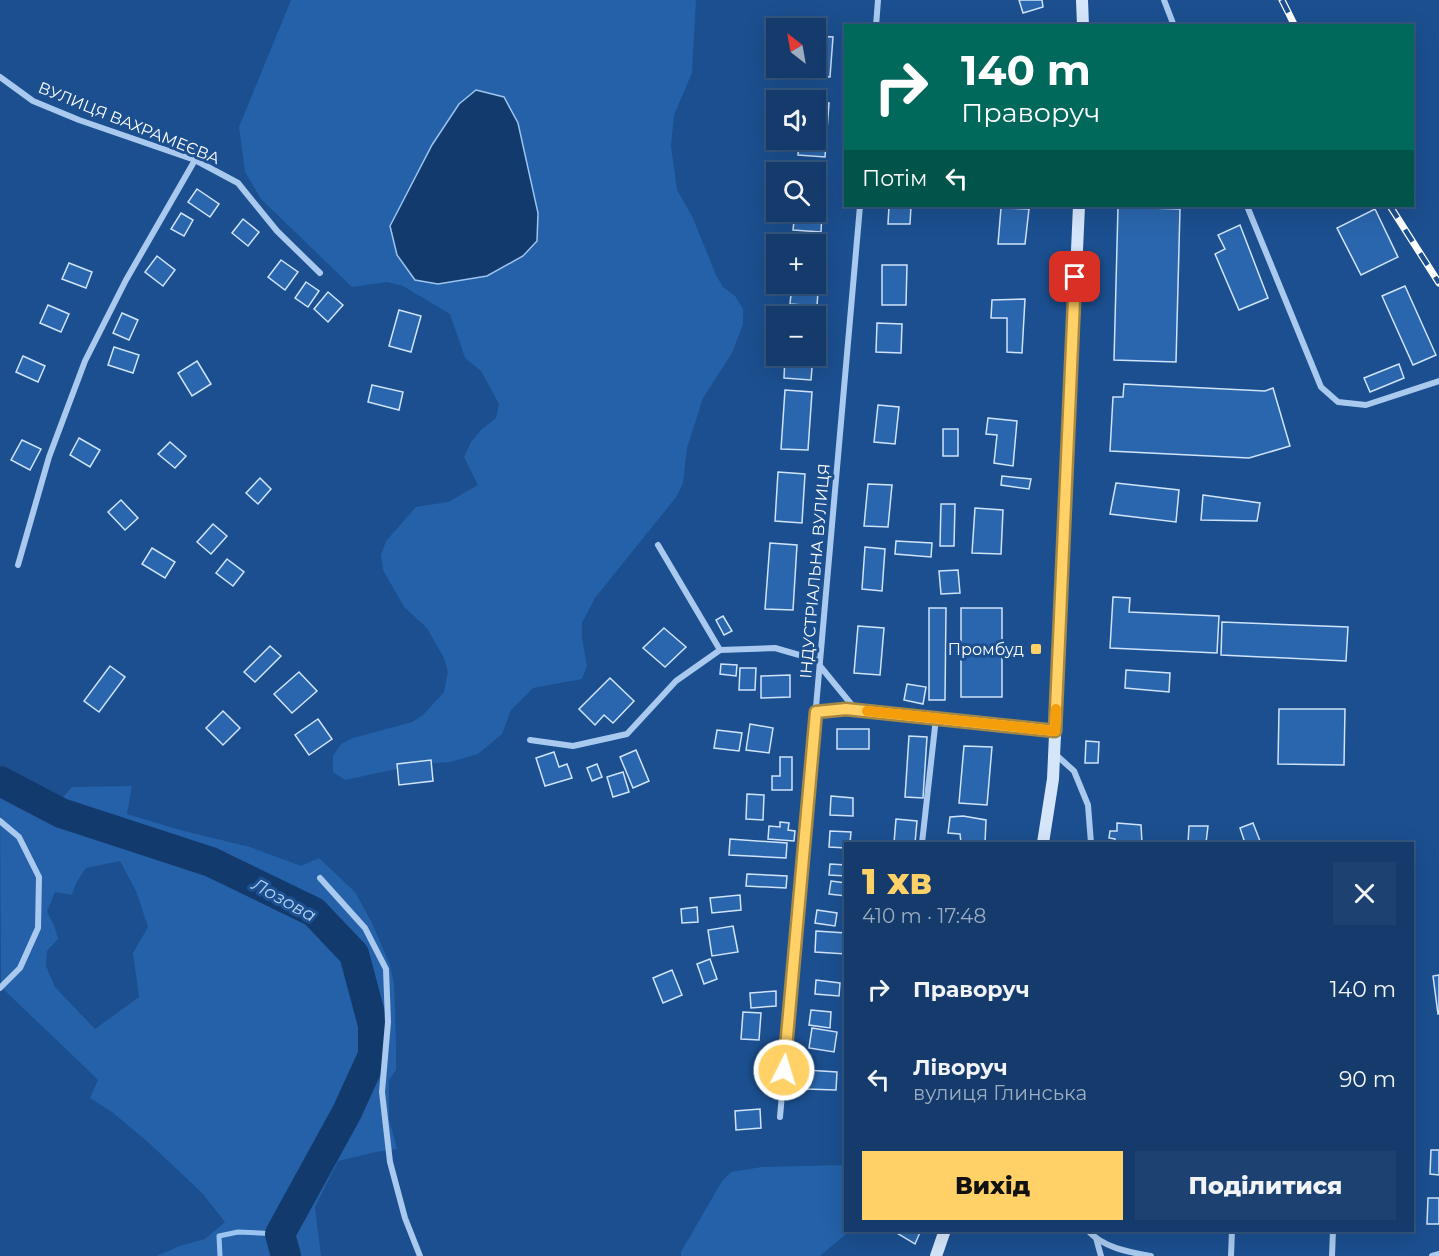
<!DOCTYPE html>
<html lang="uk">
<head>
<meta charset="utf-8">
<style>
	body { margin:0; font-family:Montserrat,sans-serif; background:#1d4271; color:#f1f3f6; height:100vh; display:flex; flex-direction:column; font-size:22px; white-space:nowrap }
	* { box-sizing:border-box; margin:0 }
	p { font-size:20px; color:#9dadc1 }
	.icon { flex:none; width:33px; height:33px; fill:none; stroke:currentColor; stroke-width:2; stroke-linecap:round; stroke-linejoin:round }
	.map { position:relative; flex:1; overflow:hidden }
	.drawer { position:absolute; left:844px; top:842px; width:570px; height:390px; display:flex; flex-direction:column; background:#143b6b; border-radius:0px; box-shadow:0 6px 24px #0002,0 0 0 2px #33557e }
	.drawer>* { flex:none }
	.hud { position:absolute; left:844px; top:24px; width:570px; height:183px; border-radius:0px; box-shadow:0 6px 24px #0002,0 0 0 2px #33557e; background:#00695c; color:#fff; overflow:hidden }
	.needle { width:39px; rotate:329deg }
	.tools { position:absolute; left:766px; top:18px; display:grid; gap:12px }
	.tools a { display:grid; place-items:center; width:60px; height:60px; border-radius:0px; background:#143b6b; box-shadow:0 6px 24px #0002,0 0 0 2px #33557e; font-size:30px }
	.pin { position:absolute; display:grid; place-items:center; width:51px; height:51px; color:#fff; margin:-26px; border-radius:12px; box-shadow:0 3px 9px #0006 }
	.me { position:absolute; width:66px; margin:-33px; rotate:5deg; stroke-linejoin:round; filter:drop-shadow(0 0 4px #0008) }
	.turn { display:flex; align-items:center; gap:21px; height:126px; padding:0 18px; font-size:27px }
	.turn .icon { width:78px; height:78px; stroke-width:2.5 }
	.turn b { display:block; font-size:42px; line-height:51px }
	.then { display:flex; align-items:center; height:57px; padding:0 18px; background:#0003; gap:12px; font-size:22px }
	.round { display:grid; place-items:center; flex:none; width:63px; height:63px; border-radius:0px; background:#1d4271 }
	.head { display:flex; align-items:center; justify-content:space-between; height:102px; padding:0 18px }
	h1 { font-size:36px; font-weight:800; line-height:45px; color:#ffd166 }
	.button { display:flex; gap:12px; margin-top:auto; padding:12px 18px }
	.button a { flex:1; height:69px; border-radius:0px; background:#ffd166; color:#111; font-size:24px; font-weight:800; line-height:69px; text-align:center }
	.button a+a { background:#1d4271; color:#f1f3f6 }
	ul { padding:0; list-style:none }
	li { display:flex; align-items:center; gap:18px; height:90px; padding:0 18px }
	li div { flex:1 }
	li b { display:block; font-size:22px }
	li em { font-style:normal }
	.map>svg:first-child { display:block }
	.green { fill:#2461a8; fill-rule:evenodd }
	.water { fill:#123a6d; stroke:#9cc4f0; stroke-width:1.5 }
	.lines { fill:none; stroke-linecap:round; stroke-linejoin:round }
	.stream { stroke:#9cc4f0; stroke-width:5 }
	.river { stroke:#123a6d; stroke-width:30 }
	.building { fill:#2a66ad; stroke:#cfe3fa; stroke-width:1.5 }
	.street { stroke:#a9c9ee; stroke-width:6 }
	.secondary { stroke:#d6e6fa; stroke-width:12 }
	.rail-casing { stroke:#fff; stroke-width:7 }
	.rail { stroke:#1b4f8f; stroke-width:4.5; stroke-dasharray:14; stroke-linecap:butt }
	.route-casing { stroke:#a68842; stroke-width:15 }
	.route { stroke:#ffd166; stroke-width:10 }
	.slow { stroke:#f59e0b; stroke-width:10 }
	.poi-dot { fill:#ffd166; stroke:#1b4f8f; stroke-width:2 }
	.labels { text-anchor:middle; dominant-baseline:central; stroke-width:6; stroke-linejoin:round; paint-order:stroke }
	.street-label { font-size:16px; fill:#fff; stroke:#1b4f8f }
	.poi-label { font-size:16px; fill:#fff; stroke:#1b4f8f; text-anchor:end }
	.water-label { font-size:18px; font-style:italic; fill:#b5d3f5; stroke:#1b4f8f }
</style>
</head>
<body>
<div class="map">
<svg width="1439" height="1256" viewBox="0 0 1439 1256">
	<rect width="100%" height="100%" fill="#1b4f8f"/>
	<g class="green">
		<path d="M291,0H696L692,73L674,115L671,146L677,190L692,216L716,275L723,287L735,296L743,309V324L732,353L703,398L687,448L683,483L677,496L595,598L582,623V637L587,666L582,679L533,688L511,710L502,734L478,754L450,762L420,764L345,780L333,772V756L341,744L353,738L412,722L423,715L444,692L448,672L444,658L427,628L404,607L383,570L381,555L386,541L416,507L448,502L478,485L464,457L471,442L482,429L496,418L499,404L481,371L465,358L450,314L403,286L387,282L352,287L261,199L245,172L239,127ZM518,123L538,213L537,241L523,256Z"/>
		<path d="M132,786L127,814L180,830L250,847L301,866L319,858L355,892L372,923L390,965L394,984L396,1043V1070L389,1080V1119L397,1149L376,1152L338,1161L315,1207L321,1256H156L180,1246L205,1239L225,1222L202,1193L149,1143L112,1112L90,1098L98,1080L90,1072L1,987L0,795L21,797L43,813L58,803L72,787ZM120,861L136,891L148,927L133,953L139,997L95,1029L55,987L46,966L47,951L58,939L54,925L47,912L55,892L72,895L76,883L86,868Z"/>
		<path d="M845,1165L846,1166V1230H848L845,1235L820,1256H681V1252L722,1181L731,1172L762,1167Z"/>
	</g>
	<path class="water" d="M476,90L504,97L518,123L538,213L537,241L523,256L487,276L438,284L415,280L397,255L390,226L432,145L459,104Z"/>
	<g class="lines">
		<path class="stream" d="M220,1256L219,1236L238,1232L280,1234"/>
		<path class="river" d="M0,781L61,813L211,862L314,912L354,954L373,1025V1055L347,1112L280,1234L286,1256"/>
	</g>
	<g class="building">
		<path d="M1019,0H1042L1043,7L1023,13Z"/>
		<path d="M816,36L833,37L830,77L803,75L804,68H816Z"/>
		<path d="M816,103H829L825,157L798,155L799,140H816Z"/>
		<path d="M816,175H824L821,232L793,230L795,212H816Z"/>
		<path d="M197,189L219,204L210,217L188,202Z"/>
		<path d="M889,206H911L910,224H888Z"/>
		<path d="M1118,207L1180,209L1176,362L1114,360Z"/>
		<path d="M1001,208L1029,209L1025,244H998Z"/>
		<path d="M1375,209L1398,257L1361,275L1337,228Z"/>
		<path d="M181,213L193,220L184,236L171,229Z"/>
		<path d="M243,219L259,232L248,246L232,233Z"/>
		<path d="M1240,225L1268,298L1239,310L1215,254L1225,249L1218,235Z"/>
		<path d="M816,248H821L817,306L790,304L792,284H816Z"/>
		<path d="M157,256L175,270L163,286L145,272Z"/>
		<path d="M281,260L298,272L285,290L268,277Z"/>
		<path d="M69,263L92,272L86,288L62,279Z"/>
		<path d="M882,265H907L906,305H882Z"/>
		<path d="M306,282L319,291L308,307L295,298Z"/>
		<path d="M1405,286L1436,355L1413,365L1382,296Z"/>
		<path d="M328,292L343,305L328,322L314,309Z"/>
		<path d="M1025,299L1022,353L1007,352V318H991L992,300Z"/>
		<path d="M48,305L69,314L61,332L40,323Z"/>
		<path d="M399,310L421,316L411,352L389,346Z"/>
		<path d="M122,313L138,320L129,340L113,333Z"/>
		<path d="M788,313L815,315V316H788Z"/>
		<path d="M877,323L902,324L901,353L876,352Z"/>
		<path d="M114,347L139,355L133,373L108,365Z"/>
		<path d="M23,356L45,366L38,382L16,372Z"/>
		<path d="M785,356H813L811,380L784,378Z"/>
		<path d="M197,361L211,384L192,396L178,373Z"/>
		<path d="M1399,364L1404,378L1370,392L1364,378Z"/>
		<path d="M1124,384L1265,391L1273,388L1290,446L1249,458L1110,451L1113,397H1123Z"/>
		<path d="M372,385L403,392L399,410L368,402Z"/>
		<path d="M785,390L812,392L808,450L781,449Z"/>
		<path d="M878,405L899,407L895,444L874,442Z"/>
		<path d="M988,418L1017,421L1013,466L994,463L997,435L986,434Z"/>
		<rect x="943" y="429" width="15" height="27"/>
		<path d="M79,438L100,450L90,467L70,455Z"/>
		<path d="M22,440L41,449L30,470L11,460Z"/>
		<path d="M170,442L186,456L175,468L158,454Z"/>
		<path d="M778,472L805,474L802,523L775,521Z"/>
		<path d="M1002,476L1031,479L1029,489L1001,485Z"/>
		<path d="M260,478L271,489L258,504L246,493Z"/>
		<path d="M1116,483L1179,490L1176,522L1110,514Z"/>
		<path d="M868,484L892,485L888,527L864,526Z"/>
		<path d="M1203,495L1260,503L1257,521L1201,520Z"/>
		<path d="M121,500L138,518L125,530L108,512Z"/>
		<path d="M941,504H955L954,546H940Z"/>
		<path d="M975,508L1003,510L1001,554L972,553Z"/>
		<path d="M213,524L227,536L211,554L197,542Z"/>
		<path d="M896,541L932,543L931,557L895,554Z"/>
		<path d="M770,543L797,545L793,610L765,609Z"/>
		<path d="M865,547L885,549L882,591L862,589Z"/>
		<path d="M152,548L175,562L165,578L142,564Z"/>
		<path d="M227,559L244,572L233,586L216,573Z"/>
		<path d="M958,570L960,593L941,594L939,571Z"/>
		<path d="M1113,597L1130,598L1129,612L1219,616L1217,653L1110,648Z"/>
		<path d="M929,608H946L945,700H929Z"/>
		<rect x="961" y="608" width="41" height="89"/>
		<path d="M723,616L732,631L724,635L716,620Z"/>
		<path d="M1222,622L1348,627L1346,661L1221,655Z"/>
		<path d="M858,626L884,628L880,675L854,673Z"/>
		<path d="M664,628L686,647L665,667L643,648Z"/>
		<path d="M270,646L281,656L255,682L244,672Z"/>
		<path d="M721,664L737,665L736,676L720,674Z"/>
		<path d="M110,666L125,677L99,712L84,701Z"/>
		<path d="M740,668H756L755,690H739Z"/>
		<path d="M1126,670L1170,673L1169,692L1125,688Z"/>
		<path d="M299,672L317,691L292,713L274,694Z"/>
		<path d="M790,675V697L761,698V676Z"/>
		<path d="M610,678L634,701L613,723L604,715L595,725L579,709Z"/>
		<path d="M907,684L926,687L923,704L904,700Z"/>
		<path d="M1279,709H1345L1344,765L1278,764Z"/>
		<path d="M223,711L240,728L223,745L206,728Z"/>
		<path d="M318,719L332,739L309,755L295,735Z"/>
		<path d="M750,724L773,728L769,753L746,750Z"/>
		<rect x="837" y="729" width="32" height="20"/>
		<path d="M717,730L742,733L739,751L714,748Z"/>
		<path d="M909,736L927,737L923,798L905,797Z"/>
		<path d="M1086,741L1099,742L1098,763H1085Z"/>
		<path d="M964,746L992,747L987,805L959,803Z"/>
		<path d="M636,750L649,781L633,788L620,757Z"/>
		<path d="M554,752L559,767L567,764L572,778L545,786L536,758Z"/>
		<path d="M780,757H792V790H772V776H780Z"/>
		<path d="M431,760L433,781L399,785L397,764Z"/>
		<path d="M597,764L602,777L592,781L587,768Z"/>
		<path d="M623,772L629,792L613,797L607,777Z"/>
		<path d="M747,794L764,795L763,820L746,819Z"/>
		<path d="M831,796L853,798V816L830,815Z"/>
		<path d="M963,816L986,820L985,843H961L960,834L948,833L950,817Z"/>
		<path d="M896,819L917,821L915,843H894Z"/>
		<path d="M780,822L789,823L788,830L795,831L794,841L768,839L769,826L780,827Z"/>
		<path d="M1117,823L1141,825L1142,843H1115V839L1109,838L1110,831H1117Z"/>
		<path d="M1253,823L1260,841L1254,843H1245L1240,828Z"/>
		<path d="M1189,826H1208L1206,843H1188Z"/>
		<path d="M830,831L851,832L850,843H846V848L829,847Z"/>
		<path d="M730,839L787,843L786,858L729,855Z"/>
		<path d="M830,864L846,865V876L829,875Z"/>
		<path d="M747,874L787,876L786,888L746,886Z"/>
		<path d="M831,881L846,883V896L829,894Z"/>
		<path d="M740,895L741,910L712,913L710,898Z"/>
		<path d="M697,907L698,922L682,923L681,909Z"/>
		<path d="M817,910L837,913L835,926L815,923Z"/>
		<path d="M733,926L738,952L712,956L708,930Z"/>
		<path d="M816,931L846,933V954L815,952Z"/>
		<path d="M710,959L717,979L704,984L697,964Z"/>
		<path d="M672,970L682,995L663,1003L653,978Z"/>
		<path d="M1439,975V1014H1438L1433,976Z"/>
		<path d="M816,980L840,983L839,996L815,994Z"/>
		<path d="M776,991V1006L751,1008L750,993Z"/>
		<path d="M811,1010L831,1012L830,1028L809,1025Z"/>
		<path d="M743,1012L761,1013L759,1040L741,1039Z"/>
		<path d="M812,1028L837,1032L834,1052L809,1048Z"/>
		<path d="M806,1070L837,1072L836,1090L806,1089Z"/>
		<path d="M760,1109L761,1128L736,1130L735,1111Z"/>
		<path d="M1431,1150H1439V1175L1430,1174Z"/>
		<path d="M1428,1198H1439V1224H1427Z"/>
		<path d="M896,1230H921L915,1244L895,1232Z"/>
	</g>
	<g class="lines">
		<g class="street">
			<path d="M1164,0L1174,26"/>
			<path d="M876,26L878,0"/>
			<path d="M0,77L33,101L79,120L195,160L238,183L277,231L320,273"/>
			<path d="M1247,206L1321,387L1338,402L1366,405L1439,381"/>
			<path d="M658,545L720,650"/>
			<path d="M18,565L49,457L85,361L126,280L195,160"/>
			<path d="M820,666L856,710"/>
			<path d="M816,712L846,709L1055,731"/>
			<path d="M530,740L573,746L627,734L676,681L720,650L775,648L820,661"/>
			<path d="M1054,753L1074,771L1088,805L1091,843"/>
			<path d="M0,821L19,837L39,877L38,928L20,968L0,988"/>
			<path d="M922,843L936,718"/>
			<path d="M320,878L365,928L386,969L388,1022L382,1092L390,1162L405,1218L420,1256"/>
			<path d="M780,1117L860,206"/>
			<path d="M1087,1230C1104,1248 1128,1252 1151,1256"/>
			<path d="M1096,1238L1101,1256"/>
			<path d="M1231,1256L1232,1230"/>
			<path d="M1332,1256L1333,1230"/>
			<path d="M1432,1256L1439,1254"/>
		</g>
		<g class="secondary">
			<path d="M1082,0L1083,26"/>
			<path d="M1043,843L1053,779L1079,206"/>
			<path d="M936,1256L945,1230"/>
		</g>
		<defs>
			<g id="rail">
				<path d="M1282,0L1295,26"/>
				<path d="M1390,206L1439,283"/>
			</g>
		</defs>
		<use href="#rail" class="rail-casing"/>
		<use href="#rail" class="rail"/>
	</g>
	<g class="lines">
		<defs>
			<path id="route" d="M784,1070L816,712L846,709L1055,731L1075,277"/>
		</defs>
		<use href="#route" class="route-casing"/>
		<use href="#route" class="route"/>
		<path class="slow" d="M867,711L1055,731L1056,709"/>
	</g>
	<rect class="poi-dot" x="1030" y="643" width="12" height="12" rx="3"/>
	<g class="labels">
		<g class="street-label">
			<text transform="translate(129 123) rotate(22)">ВУЛИЦЯ ВАХРАМЕЄВА</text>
			<text transform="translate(815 571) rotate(-85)">ІНДУСТРІАЛЬНА ВУЛИЦЯ</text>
		</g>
		<g class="poi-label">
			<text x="1024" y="649">Промбуд</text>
		</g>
		<g class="water-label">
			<text transform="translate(284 900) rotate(29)">Лозова</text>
		</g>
	</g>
</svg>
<div class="tools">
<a><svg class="needle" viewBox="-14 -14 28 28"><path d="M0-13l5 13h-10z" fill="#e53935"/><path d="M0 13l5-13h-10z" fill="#9dadc1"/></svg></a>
<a><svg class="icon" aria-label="sound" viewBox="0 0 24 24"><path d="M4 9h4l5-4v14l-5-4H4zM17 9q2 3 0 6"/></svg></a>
<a><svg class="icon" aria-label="search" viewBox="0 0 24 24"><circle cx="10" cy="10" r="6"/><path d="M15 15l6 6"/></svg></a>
<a>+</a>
<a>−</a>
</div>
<div class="pin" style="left:1075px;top:277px;background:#d93025"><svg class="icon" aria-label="arrive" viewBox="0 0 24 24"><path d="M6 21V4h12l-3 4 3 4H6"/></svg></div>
<svg class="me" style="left:784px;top:1070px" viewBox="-20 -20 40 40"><circle r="17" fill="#ffd166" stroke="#fff" stroke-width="3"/><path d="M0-11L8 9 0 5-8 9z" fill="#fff"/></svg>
<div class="hud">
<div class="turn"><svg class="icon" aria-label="right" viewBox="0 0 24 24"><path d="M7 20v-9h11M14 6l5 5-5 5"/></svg><div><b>140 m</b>Праворуч</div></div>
<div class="then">Потім<svg class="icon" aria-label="left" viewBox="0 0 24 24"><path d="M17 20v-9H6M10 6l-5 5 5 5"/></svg></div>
</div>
<section class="drawer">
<div class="head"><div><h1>1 хв</h1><p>410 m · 17:48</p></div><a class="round"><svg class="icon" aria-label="close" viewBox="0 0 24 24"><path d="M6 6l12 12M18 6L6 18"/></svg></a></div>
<ul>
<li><svg class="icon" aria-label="right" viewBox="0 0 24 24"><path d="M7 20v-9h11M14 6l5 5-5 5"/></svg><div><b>Праворуч</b></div><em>140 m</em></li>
<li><svg class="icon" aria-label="left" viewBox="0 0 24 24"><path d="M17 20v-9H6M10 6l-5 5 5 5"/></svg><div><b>Ліворуч</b><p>вулиця Глинська</p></div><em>90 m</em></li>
</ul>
<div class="button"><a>Вихід</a><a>Поділитися</a></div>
</section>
</div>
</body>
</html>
